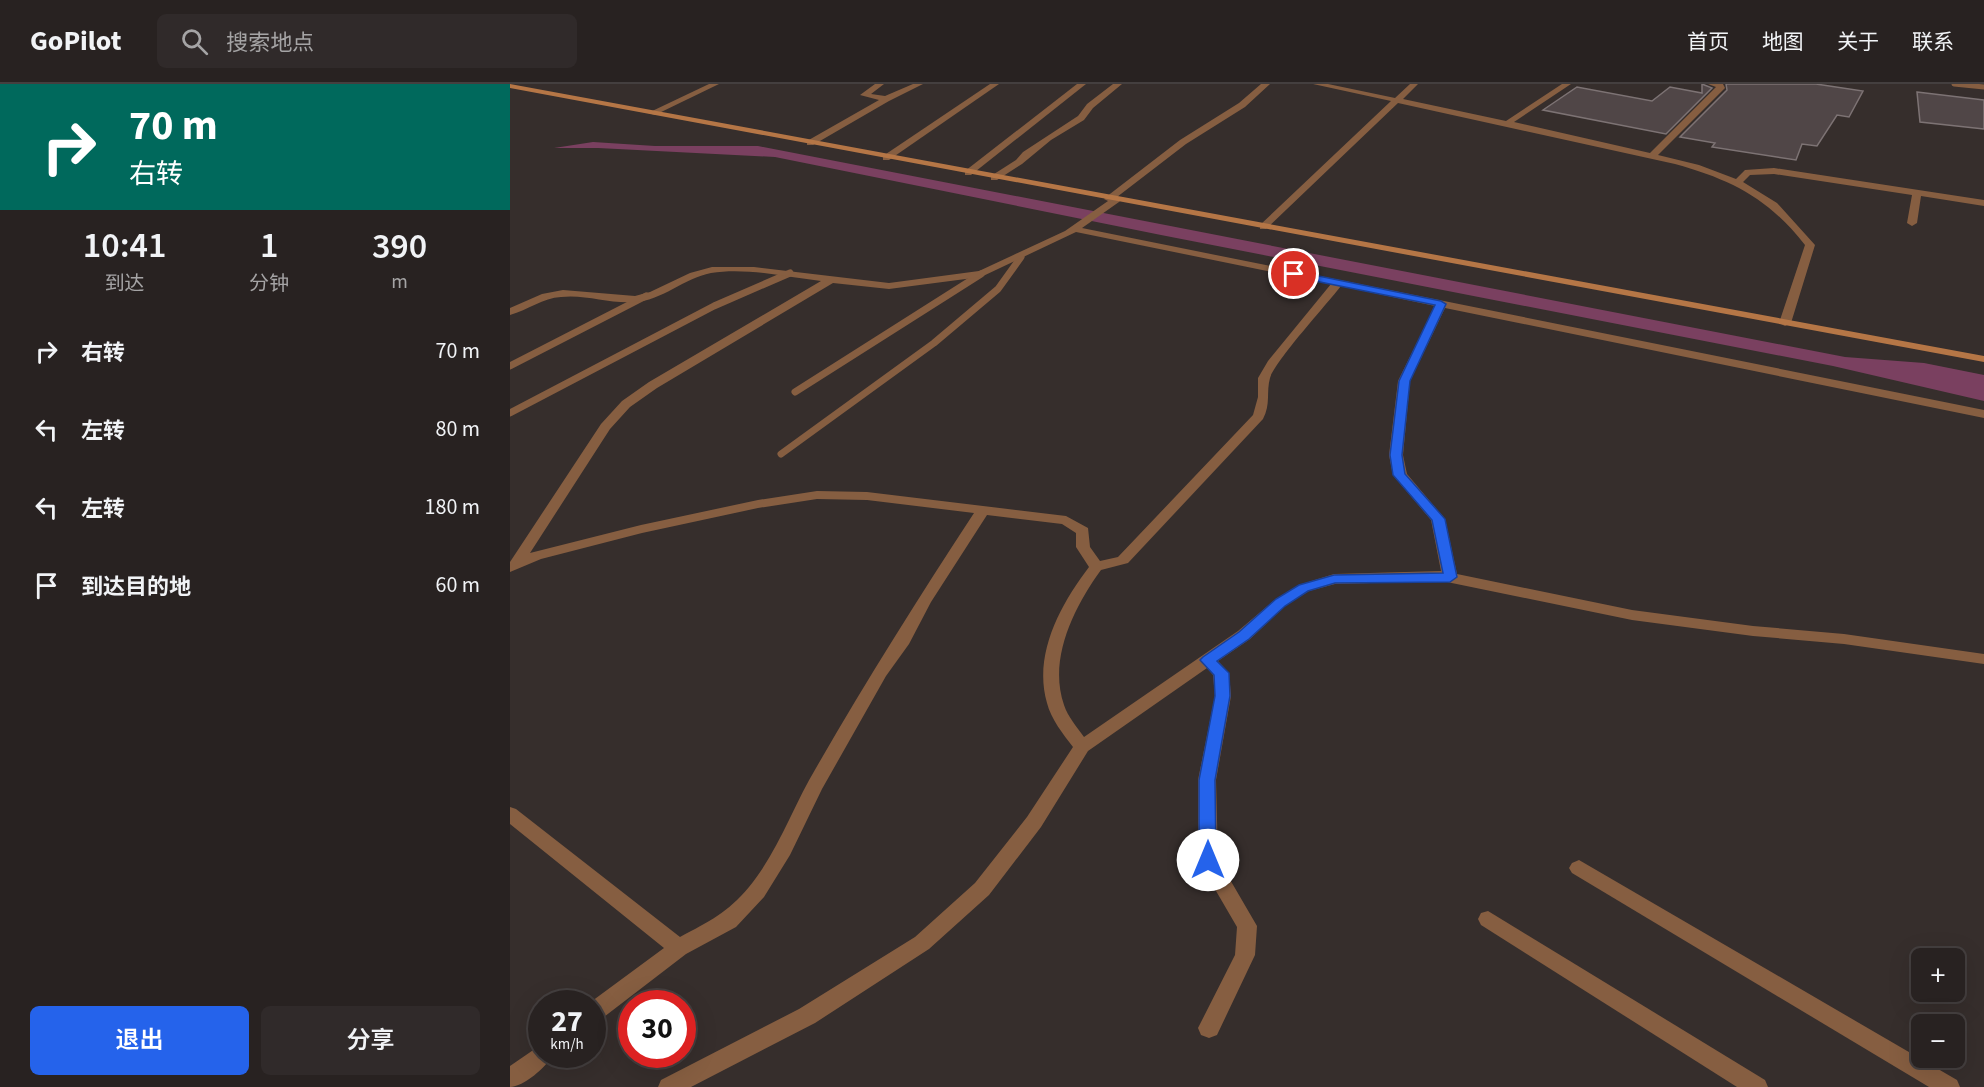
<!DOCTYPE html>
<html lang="zh">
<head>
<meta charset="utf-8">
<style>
	body { margin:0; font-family:"Source Sans 3","Noto Sans SC",sans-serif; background:#302a2a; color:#f1f3f6; height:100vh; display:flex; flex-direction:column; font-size:22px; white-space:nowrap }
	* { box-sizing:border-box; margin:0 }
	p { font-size:20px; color:#a5a4a5 }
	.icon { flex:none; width:33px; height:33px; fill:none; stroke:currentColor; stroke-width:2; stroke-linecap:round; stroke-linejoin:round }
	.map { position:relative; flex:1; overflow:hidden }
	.sheet { display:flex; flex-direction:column; background:#282221; width:510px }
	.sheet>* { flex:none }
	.guide { background:#00695c; color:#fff; overflow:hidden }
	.controls { position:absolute; left:1401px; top:864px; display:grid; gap:12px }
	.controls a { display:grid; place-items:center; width:54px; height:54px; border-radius:9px; background:#282221; box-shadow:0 6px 24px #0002,0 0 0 2px #443f3f; font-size:30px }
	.speed { position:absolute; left:18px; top:906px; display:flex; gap:12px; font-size:30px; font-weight:700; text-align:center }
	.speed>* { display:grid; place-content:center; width:78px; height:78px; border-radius:50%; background:#282221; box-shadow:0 6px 24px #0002,0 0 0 2px #443f3f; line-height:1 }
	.speed small { font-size:15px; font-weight:400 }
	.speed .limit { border:9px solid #d22; background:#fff; color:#111 }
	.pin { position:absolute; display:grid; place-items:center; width:51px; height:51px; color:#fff; margin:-26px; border:3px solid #fff; border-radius:50%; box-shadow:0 2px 6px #0007 }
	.me { position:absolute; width:66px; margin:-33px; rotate:0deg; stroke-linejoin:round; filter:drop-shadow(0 0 4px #0008) }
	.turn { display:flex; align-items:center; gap:21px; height:126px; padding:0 30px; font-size:27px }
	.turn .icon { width:78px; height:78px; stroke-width:2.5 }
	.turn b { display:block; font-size:42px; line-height:51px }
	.eta { display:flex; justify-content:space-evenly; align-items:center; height:102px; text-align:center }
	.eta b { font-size:36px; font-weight:600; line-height:42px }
	.action { display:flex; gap:12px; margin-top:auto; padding:12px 30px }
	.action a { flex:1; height:69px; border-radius:9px; background:#2563eb; color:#fff; font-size:24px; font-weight:600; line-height:69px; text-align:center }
	.action a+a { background:#302a2a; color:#f1f3f6 }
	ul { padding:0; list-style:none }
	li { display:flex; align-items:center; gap:18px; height:78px; padding:0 30px }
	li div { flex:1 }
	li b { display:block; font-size:22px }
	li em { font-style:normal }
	header { display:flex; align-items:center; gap:36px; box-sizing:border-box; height:84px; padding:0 30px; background:#282221; border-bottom:2px solid #443f3f }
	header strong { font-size:28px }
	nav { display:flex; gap:33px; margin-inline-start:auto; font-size:21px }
	.search { width:420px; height:54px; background:#302a2a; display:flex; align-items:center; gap:15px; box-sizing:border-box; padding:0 21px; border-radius:9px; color:#a5a4a5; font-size:22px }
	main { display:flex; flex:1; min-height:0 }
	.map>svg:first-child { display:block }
	.water { fill:#7a4060 }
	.building { fill:#504647; stroke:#7d7374; stroke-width:1.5 }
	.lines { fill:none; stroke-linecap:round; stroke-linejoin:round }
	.service-far1 { stroke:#865e41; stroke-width:5 }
	.service { stroke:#865e41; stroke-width:7 }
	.minor { fill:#865e41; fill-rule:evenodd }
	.tertiary { fill:#865e41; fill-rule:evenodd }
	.secondary { fill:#b57646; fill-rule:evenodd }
	.route { fill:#2563eb; stroke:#184099; stroke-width:1.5 }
</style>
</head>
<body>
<header>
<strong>GoPilot</strong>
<div class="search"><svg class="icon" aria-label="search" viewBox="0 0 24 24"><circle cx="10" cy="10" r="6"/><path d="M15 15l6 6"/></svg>搜索地点</div>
<nav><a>首页</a><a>地图</a><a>关于</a><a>联系</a></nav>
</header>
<main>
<section class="sheet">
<div class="guide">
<div class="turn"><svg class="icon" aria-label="right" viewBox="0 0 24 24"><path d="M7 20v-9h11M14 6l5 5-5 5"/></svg><div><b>70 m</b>右转</div></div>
</div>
<div class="eta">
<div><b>10:41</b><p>到达</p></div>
<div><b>1</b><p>分钟</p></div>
<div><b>390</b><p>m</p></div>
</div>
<ul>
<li><svg class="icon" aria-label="right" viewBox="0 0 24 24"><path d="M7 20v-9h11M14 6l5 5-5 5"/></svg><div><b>右转</b></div><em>70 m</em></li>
<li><svg class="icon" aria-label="left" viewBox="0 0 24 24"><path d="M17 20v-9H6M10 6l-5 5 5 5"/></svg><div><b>左转</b></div><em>80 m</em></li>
<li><svg class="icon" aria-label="left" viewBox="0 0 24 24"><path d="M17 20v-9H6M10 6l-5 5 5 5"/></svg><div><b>左转</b></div><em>180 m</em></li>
<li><svg class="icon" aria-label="arrive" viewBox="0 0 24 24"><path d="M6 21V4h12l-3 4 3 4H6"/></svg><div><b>到达目的地</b></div><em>60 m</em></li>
</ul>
<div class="action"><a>退出</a><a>分享</a></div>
</section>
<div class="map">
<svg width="1474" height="1003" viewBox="0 0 1474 1003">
	<rect width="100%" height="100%" fill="#362e2c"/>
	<path class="water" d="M83,58L145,62H248L1335,273L1414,279L1474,291V317L1323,282L651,151L265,73L88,64H44Z"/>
	<g class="building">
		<path d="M1192,0L1202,4L1156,50L1033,26L1067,3L1142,17L1160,3L1192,9Z"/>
		<path d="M1216,0H1306L1353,7L1339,33L1327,31L1307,62L1292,60L1286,76L1202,63L1205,59L1170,53L1217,6Z"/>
		<path d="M1407,8L1474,16V45L1410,38Z"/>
	</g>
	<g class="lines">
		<path class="service-far1" d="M1444,0L1474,3"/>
		<g class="service">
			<path d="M0,282L136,212"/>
			<path d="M285,308L471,190"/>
			<path d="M0,329L204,222L280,189"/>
			<path d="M271,370L424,259L488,205L511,173"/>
		</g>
		<g class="minor">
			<path d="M365,0H374L361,10L375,12L403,0H413L379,17L303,61H297V57L369,16L350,11Z"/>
			<path d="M480,0H489L379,76H373V72Z"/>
			<path d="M567,0H576L461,91H455V87Z"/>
			<path d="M603,0H612L583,24L574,36L541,56L512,80L487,96H481V92L506,76L513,68L568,32L577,20Z"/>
			<path d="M751,0H760L735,23L676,60L607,113L611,116L609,118L572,144L1474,326V334L935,224L900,297L893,371L897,390L935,435L947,490L1122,526L1243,542L1334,550L1474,570V580L1334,560L1243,552L1122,536L932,497L825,500L799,507L776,521L740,555L708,577L719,589L721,612L706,696L708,775L747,842L745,871L707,951L699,954L691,951L688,944L725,871L727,843L688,776V696L705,612L703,591L697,584L578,667L531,743L479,811L419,865L305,939L181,1003H148L151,996L289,925L405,853L465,799L517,733L563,663C553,650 541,635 537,619C523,571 550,521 579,483L566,463V449L552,440L477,431L421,518L399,560L376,592L312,705L280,771L254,813L226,843L176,870L90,936L82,938V920H78L154,864L0,740V723L6,725L170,853C200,837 217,829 239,803C268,768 283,722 306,684C356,597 409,513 464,429L357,416L307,415L248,424L132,449L31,475L0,488V478L91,340L112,317L139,298L311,197C276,193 236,183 201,189C174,194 152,217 124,218C100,220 75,210 51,213C33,214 18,226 0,231V224L32,210L53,206L125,212L140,208L180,189L202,183H244L379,199L469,187L555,147L598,117L594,115L596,113L670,56L729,19ZM566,148L821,200L758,277L748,294V313L743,331L608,473L590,477L580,463L578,444L556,432L357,408L307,407L248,416L131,441L20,469L100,345L120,323L147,304L323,199L379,205L471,193ZM831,202L925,222L888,297L879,371L883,391L921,436L931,487L824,490L789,501L766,515L728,547L574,653C567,643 558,633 554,621C538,575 564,523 591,486L618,479L753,335C761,320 756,308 760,294C765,277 817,220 831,202Z"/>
			<path d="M803,0H818L885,14L900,0H908L893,15L996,37L1052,0H1061L1004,38L1140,69L1206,3L1198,0H1213L1215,4L1148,71L1189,81L1226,95L1235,86L1264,84L1474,116V122L1411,112L1407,139L1402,142L1397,139L1402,111L1264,90L1240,91L1233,98L1267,119L1305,161L1281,239L1275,242L1269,239L1295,161C1258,114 1222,96 1165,80L888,19L756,145H750V141L881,17Z"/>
			<path d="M1069,776L1447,996L1450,1003H1419L1062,789L1059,784L1062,779Z"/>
			<path d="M978,827L1255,996L1258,1003H1227L971,841L968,835L971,829Z"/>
			<path d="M32,960V970H43C37,983 13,1003 0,1003V982Z"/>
		</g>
		<path class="tertiary" d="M199,0H209L145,31L138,29Z"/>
		<path class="secondary" d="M0,0L1474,272V278L0,4Z"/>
	</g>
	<path class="route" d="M784,187L931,217L936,220L900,297L892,371L895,390L935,435L947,493L940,498L825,499L798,507L775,522L739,555L707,577L719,589L720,612L705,696L706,776L704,781L698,783L691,781L689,776V696L705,612L704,591L690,576L693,573L729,548L766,515L789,501L824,491L933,489L922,436L883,391L880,371L889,297L925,221L780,192L779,190Z"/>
</svg>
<div class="controls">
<a>+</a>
<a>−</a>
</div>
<div class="speed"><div>27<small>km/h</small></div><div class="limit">30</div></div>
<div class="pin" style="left:784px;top:190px;background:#d93025"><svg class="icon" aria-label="arrive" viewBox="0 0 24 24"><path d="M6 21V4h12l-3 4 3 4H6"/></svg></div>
<svg class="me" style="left:698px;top:776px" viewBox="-20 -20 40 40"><circle r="19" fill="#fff"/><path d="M0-13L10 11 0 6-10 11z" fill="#2563eb"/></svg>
</div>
</main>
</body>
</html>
